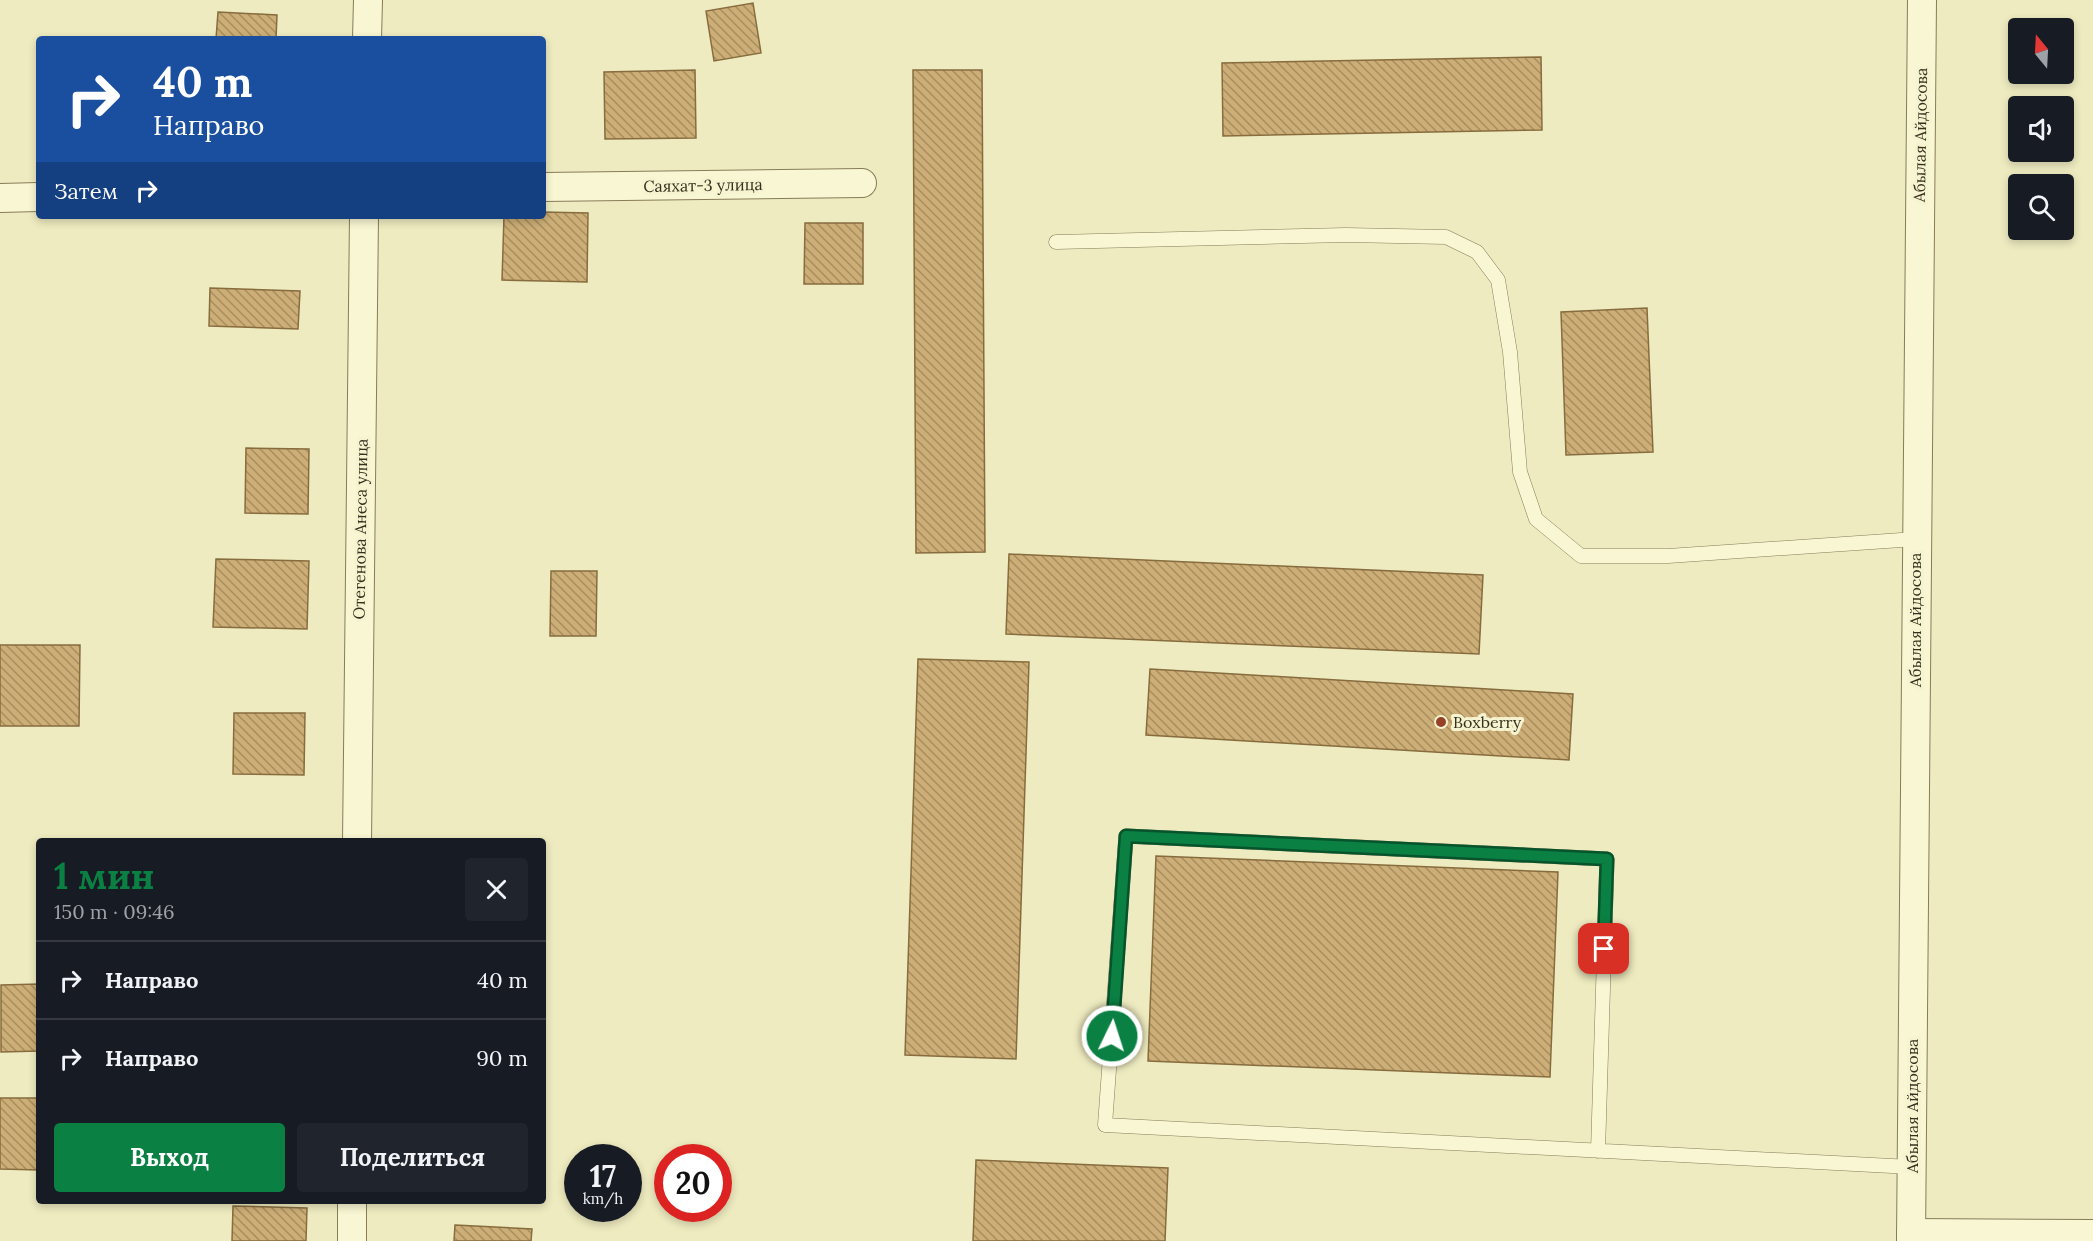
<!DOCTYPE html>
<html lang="ru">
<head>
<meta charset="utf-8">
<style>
	body { margin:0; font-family:Lora,serif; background:#20242c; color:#f1f3f6; height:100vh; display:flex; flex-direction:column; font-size:22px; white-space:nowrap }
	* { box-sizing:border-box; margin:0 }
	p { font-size:20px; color:#9ea1a6 }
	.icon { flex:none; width:33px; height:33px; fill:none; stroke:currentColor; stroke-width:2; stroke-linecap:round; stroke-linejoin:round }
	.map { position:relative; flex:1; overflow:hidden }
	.drawer { position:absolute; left:36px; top:838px; width:510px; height:366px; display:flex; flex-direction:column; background:#171b24; border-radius:6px; box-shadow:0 3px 9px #0003 }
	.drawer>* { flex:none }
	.top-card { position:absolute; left:36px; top:36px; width:510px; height:183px; border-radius:6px; box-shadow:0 3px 9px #0003; background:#1a4fa0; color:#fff; overflow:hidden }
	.needle { width:39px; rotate:342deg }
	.fabs { position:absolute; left:2008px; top:18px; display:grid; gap:12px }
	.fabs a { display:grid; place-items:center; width:66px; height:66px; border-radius:6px; background:#171b24; box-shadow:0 3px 9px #0003; font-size:30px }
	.speed { position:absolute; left:564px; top:1144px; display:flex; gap:12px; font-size:30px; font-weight:700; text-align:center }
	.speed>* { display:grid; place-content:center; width:78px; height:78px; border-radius:50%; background:#171b24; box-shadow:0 3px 9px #0003; line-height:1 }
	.speed small { font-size:15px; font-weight:400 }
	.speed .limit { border:9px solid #d22; background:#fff; color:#111 }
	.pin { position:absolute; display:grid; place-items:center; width:51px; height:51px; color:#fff; margin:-26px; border-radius:12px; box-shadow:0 3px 9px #0006 }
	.me { position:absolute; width:66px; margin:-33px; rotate:4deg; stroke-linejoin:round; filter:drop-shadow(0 0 4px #0008) }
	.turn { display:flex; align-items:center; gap:21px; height:126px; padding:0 18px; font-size:27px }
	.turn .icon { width:78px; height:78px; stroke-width:2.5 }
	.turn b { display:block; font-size:42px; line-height:51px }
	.then { display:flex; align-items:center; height:57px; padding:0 18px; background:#0003; gap:12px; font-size:22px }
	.round { display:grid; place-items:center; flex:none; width:63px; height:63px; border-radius:6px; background:#20242c }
	.summary { display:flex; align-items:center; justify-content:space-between; height:102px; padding:0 18px }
	h1 { font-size:36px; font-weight:700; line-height:45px; color:#0b8043 }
	.action { display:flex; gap:12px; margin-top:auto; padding:12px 18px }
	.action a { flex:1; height:69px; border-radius:6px; background:#0b8043; color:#fff; font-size:24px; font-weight:700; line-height:69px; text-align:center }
	.action a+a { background:#20242c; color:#f1f3f6 }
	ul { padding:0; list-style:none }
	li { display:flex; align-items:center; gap:18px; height:78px; padding:0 18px; border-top:2px solid #363941 }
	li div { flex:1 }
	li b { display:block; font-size:22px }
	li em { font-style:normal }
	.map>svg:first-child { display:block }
	.building { fill:url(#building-back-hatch); stroke:#876c3e; stroke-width:1.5 }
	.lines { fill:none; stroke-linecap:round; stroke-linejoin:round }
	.lane-casing { stroke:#877c58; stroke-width:15 }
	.street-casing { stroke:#877c58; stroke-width:30 }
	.lane { stroke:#f9f6d3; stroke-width:14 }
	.street { stroke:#f9f6d3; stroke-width:28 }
	.route-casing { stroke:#07532c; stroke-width:15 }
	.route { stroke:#0b8043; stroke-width:10 }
	.poi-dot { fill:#974128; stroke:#f5f3d0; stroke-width:2 }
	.labels { text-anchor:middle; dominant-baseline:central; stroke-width:6; stroke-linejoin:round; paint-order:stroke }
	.street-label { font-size:16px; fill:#372f1d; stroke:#f5f3d0 }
	.poi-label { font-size:16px; fill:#372f1d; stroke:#f5f3d0; text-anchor:start }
</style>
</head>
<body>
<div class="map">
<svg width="2093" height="1241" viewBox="0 0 2093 1241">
	<defs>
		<pattern id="building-back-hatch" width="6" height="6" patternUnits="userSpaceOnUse" patternTransform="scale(1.5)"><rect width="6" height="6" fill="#cdae76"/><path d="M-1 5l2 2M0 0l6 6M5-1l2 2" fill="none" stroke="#a78e60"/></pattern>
	</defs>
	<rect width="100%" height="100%" fill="#eeebc0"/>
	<g class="building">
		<path d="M753,3L761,53L714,61L706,11Z"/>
		<path d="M218,12L277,15L276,39H216Z"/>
		<path d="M1541,57L1542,130L1223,136L1222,63Z"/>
		<path d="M695,70L696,138L605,139L604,72Z"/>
		<path d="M913,70H982L985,552L916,553Z"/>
		<path d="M543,212L588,213L587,282L502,280L504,216H543Z"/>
		<path d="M805,223H863V284H804Z"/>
		<path d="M210,288L300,291L298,329L209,326Z"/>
		<path d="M1647,308L1653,452L1566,455L1561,312Z"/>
		<path d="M246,448L309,449L308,514L245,513Z"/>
		<path d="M1009,554L1483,575L1479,654L1006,634Z"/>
		<path d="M216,559L309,561L307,629L213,627Z"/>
		<path d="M551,571H597L596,636H550Z"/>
		<path d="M0,645H80L79,726H0Z"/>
		<path d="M918,659L1029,662L1016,1059L905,1055Z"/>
		<path d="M1150,669L1573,694L1569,760L1146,735Z"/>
		<path d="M234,713H305L304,775L233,774Z"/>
		<path d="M1156,856L1558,872L1550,1077L1148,1061Z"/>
		<path d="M39,984V1051L1,1052V985Z"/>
		<path d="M0,1098H39V1170L0,1169Z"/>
		<path d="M976,1160L1168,1168L1165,1241H973Z"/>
		<path d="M233,1206L307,1208L306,1241H232Z"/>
		<path d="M455,1225L532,1229L531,1241H454Z"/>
	</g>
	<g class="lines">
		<defs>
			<g id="lane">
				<path d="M1056,242L1346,235L1446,237L1477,252L1498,280L1510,352L1520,472L1536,519L1581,556H1668L1916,539"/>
				<path d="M1598,1151L1607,859L1126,836L1105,1125L1911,1167"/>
			</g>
			<g id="street">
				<path d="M367,39L368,0"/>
				<path d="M543,187L862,183"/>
				<path d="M0,198L39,197"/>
				<path d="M357,842L364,216"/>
				<path d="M1911,1233L2093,1234"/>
				<path d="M352,1241V1202"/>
				<path d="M1911,1241L1922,0"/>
			</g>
		</defs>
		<use href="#lane" class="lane-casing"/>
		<use href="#street" class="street-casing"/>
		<use href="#lane" class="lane"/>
		<use href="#street" class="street"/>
	</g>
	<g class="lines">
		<defs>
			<path id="route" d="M1112,1036L1126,836L1607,859L1604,949"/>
		</defs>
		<use href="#route" class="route-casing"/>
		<use href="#route" class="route"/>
	</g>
	<circle class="poi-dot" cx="1441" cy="722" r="6"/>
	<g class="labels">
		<g class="street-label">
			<text transform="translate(1920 135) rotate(-89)">Абылая Айдосова</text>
			<text transform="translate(703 185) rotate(-1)">Саяхат-3 улица</text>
			<text transform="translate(360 529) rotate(-89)">Отегенова Анеса улица</text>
			<text transform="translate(1915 620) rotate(-90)">Абылая Айдосова</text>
			<text transform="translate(1912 1106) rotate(-90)">Абылая Айдосова</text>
		</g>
		<g class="poi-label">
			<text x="1453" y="722">Boxberry</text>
		</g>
	</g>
</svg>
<div class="fabs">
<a><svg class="needle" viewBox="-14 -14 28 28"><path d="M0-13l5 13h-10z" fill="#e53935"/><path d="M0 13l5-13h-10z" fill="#9ea1a6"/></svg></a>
<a><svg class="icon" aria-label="sound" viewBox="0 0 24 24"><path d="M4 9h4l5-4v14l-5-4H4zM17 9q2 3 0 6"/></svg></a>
<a><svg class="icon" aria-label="search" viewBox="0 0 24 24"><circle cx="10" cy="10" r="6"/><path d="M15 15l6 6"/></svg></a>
</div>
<div class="speed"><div>17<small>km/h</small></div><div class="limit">20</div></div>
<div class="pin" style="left:1604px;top:949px;background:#d93025"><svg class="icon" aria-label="arrive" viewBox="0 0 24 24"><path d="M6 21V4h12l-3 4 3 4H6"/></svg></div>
<svg class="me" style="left:1112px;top:1036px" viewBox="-20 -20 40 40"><circle r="17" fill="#0b8043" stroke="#fff" stroke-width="3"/><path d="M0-11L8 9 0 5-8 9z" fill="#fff"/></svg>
<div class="top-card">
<div class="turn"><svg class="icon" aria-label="right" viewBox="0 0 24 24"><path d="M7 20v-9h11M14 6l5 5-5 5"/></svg><div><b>40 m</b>Направо</div></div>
<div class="then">Затем<svg class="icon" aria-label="right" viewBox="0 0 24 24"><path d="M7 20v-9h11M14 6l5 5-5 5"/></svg></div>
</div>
<section class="drawer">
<div class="summary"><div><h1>1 мин</h1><p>150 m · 09:46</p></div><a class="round"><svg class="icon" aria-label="close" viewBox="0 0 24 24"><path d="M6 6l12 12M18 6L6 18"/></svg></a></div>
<ul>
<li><svg class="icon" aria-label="right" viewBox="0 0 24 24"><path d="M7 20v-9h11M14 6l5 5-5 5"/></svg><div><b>Направо</b></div><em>40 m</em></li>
<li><svg class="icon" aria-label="right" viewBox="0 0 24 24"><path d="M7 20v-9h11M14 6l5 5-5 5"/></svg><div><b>Направо</b></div><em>90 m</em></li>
</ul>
<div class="action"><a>Выход</a><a>Поделиться</a></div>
</section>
</div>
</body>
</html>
